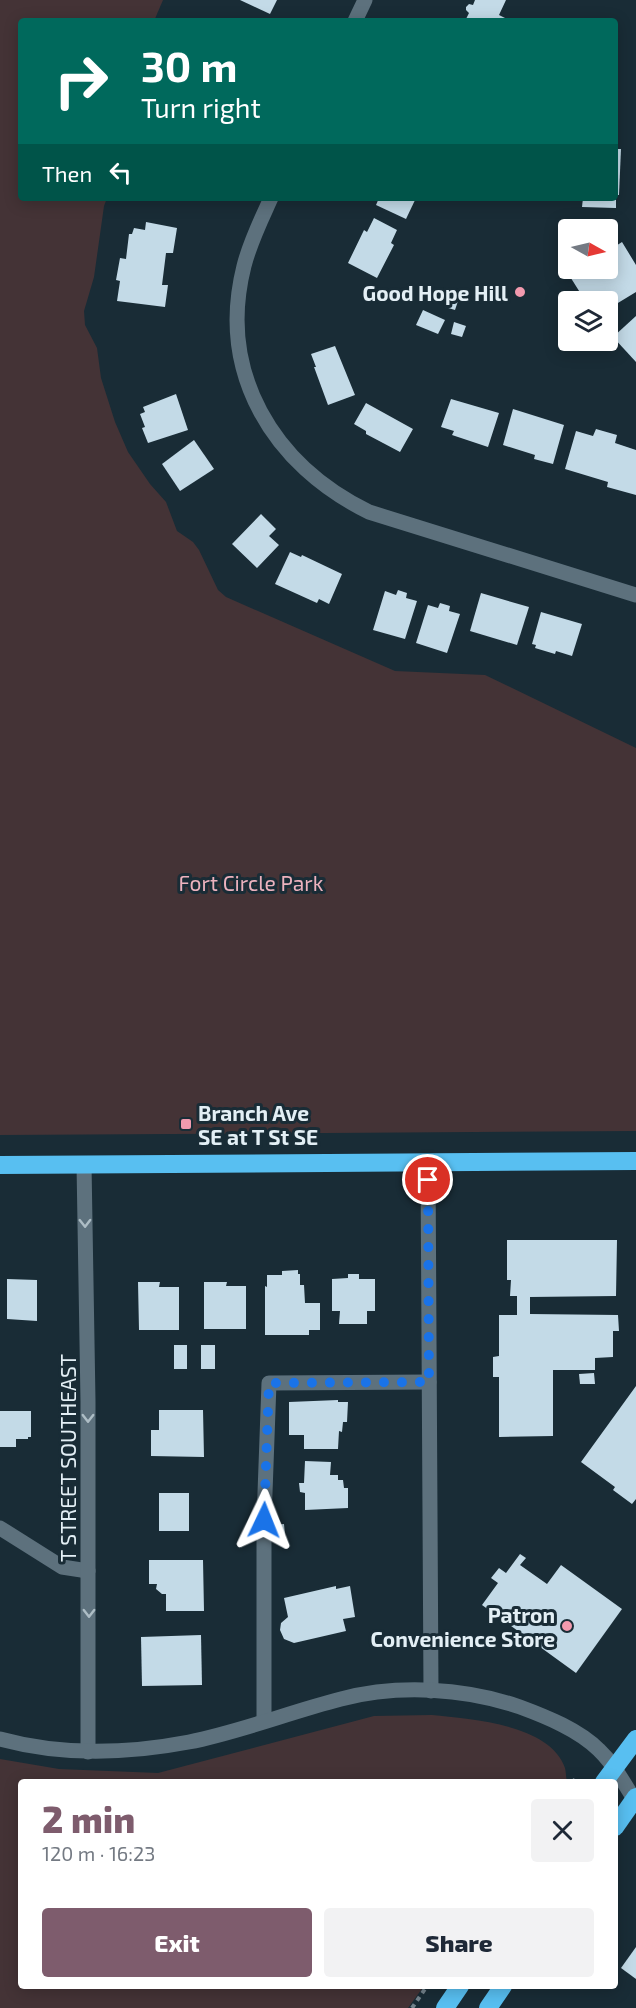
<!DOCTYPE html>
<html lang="en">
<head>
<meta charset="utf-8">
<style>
	body { margin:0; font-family:"Exo 2",sans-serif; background:#f2f2f3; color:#1f2937; height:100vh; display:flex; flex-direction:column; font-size:22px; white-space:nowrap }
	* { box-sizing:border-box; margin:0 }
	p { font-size:20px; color:#747a83 }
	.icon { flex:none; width:33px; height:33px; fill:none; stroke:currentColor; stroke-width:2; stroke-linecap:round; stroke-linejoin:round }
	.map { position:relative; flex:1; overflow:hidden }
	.sheet { position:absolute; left:18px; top:1779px; width:600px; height:210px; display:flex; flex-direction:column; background:#fff; border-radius:6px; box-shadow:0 3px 15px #0003 }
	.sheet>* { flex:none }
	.top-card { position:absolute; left:18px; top:18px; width:600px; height:183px; border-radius:6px; box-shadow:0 3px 15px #0003; background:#00695c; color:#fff; overflow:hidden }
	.needle { width:39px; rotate:98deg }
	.tools { position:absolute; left:558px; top:219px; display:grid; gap:12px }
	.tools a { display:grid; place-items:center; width:60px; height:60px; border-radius:6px; background:#fff; box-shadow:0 3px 15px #0003; font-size:30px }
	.pin { position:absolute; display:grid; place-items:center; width:51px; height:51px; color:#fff; margin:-26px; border:3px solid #fff; border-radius:50%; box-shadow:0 2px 6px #0007 }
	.me { position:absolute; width:66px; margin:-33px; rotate:2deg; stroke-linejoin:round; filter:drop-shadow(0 0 4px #0008) }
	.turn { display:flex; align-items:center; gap:21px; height:126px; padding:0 24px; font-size:27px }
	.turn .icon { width:78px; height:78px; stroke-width:2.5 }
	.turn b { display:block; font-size:42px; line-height:51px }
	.then { display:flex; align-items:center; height:57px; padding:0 24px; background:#0003; gap:12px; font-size:22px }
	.round { display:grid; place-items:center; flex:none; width:63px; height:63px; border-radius:6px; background:#f2f2f3 }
	.summary { display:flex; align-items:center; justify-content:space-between; height:102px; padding:0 24px }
	h1 { font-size:36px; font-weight:800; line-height:45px; color:#7e5c6d }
	.action { display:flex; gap:12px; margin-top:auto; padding:12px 24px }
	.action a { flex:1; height:69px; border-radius:6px; background:#7e5c6d; color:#fff; font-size:24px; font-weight:800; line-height:69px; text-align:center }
	.action a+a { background:#f2f2f3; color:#1f2937 }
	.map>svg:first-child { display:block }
	.green { fill:#443336 }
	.building { fill:#c3dae7 }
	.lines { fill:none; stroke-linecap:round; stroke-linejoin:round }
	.path { stroke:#74838c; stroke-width:4; stroke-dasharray:4.5 4.5; stroke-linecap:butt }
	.lane { stroke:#5d717d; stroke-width:15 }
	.street { stroke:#5d717d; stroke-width:15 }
	.highway { stroke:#58bff1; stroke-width:18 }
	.oneway { stroke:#adbdc5 }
	.route { stroke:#1a73e8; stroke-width:10; stroke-dasharray:0 18 }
	.poi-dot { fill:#f29aae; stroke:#192c36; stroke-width:2 }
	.labels { text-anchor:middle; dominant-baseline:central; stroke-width:6; stroke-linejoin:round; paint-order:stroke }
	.poi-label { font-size:21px; font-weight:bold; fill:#e3eff5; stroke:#192c36; text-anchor:end }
	.park-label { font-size:21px; fill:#ecb2be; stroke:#192c36 }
	.street-label { font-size:21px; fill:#e3eff5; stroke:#192c36 }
</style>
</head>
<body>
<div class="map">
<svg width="636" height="2008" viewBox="0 0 636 2008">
	<rect width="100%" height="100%" fill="#192c36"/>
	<g class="green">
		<path d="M0,0H163L154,21H21V198H107L104,206L94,277L84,311L85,325L97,348L101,378L115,422L128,452L150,484L166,502L177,531L193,542L199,550L218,590L226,597L395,671L485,675L636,748V1131L0,1135Z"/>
		<path d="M432,1715C471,1719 550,1724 565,1768C566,1772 566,1778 567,1782H21V1986H424L408,2008H0V1759L59,1769L158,1773L374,1716Z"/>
	</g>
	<g class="building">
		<path d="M240,0H277L270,14Z"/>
		<path d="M475,0H506L499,15L507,19L506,21H465L469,13L466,10V7L469,4L473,5Z"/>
		<path d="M615,149H621L619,195H615Z"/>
		<path d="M379,198H416L406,219L376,205Z"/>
		<path d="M583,198H616V208L582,207Z"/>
		<path d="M374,218L397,230L391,243L394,245L377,278L348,263L364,230L367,232Z"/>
		<path d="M146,222L177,228L173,253H166L162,285H168L165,307L117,301L120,281L116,280L120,258L126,259L129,234H132L134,228L145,230Z"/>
		<path d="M622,242L636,265V292L608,309V302H586L569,275L579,268H608V251Z"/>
		<path d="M449,295L459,298L455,310L445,307Z"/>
		<path d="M423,310L445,320L438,334L416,325Z"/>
		<path d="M636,316V362L613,337Z"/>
		<path d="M454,322L466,326L462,337L451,334Z"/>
		<path d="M335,346L355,395L328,405L314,367H316L311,354Z"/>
		<path d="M176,394L188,430L148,443L142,428L145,427L140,414L145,412L143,407Z"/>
		<path d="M451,399L499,413L488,447L452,435L454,431L441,427Z"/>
		<path d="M366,403L413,429L400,452L366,434V431L354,424Z"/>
		<path d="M513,409L564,425L553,464L534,459L535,455L503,445Z"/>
		<path d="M596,429L617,435L615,443L636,450V495L607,487L608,482L565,469L576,431L593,436Z"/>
		<path d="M194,440L214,469L180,491L162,464Z"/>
		<path d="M261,514L276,529L269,536L279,545L257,568L232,544Z"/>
		<path d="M290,552L301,557L302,555L342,574L329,604L319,599L317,603L275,584Z"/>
		<path d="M398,590L407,593L406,598L417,601L405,639L373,630L385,591L396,595Z"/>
		<path d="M481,593L529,607L517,645L470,631Z"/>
		<path d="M440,603L450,606L449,611L460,614L447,653L416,643L428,605L438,608Z"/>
		<path d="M541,612L582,624L572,656L556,651L555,654L535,648L536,645L532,644Z"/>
		<path d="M507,1240H617L616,1296L530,1297V1314L618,1315L619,1331H613V1357L595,1358V1370H553V1436L499,1437V1377H493V1357L499,1356V1315H517V1296H510L511,1280H507Z"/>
		<path d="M298,1270V1274H300V1285H304L305,1303H320V1330H309V1335H265V1286L267,1287V1275H282V1271Z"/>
		<path d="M348,1274H359V1279H375V1311H367V1324H339L340,1311H332V1279L348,1278Z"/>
		<path d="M7,1279L37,1280V1321L7,1319Z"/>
		<path d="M138,1282H160L159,1287H179V1330H139Z"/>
		<path d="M204,1282H227L226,1286H246V1329H204Z"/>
		<rect x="174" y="1345" width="13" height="24"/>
		<rect x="201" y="1345" width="14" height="24"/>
		<path d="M594,1373L595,1384H580L579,1374Z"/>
		<path d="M636,1386V1499L632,1504L613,1490L615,1487L581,1462Z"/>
		<path d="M338,1400V1402H348L347,1422H343L342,1432L339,1431L338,1449H304V1435H289V1402Z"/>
		<path d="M159,1410H203L204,1457L151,1456V1430H159Z"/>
		<path d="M0,1411H31V1437H28V1439H16V1447H0Z"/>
		<path d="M305,1461L331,1462L330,1475H338V1480H343L344,1488H348V1508L305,1510V1493L300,1492L299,1483H304Z"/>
		<rect x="159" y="1493" width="30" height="38"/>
		<path d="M284,1524L285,1535L273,1536L272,1525Z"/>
		<path d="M520,1554L526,1558L520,1565L547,1584L561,1565L622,1609L576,1673L482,1605L498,1583L491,1578L499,1568L506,1573Z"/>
		<path d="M149,1560H203L204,1611H166V1594H162L156,1589L157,1584H149Z"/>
		<path d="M336,1586V1589L350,1586L355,1617L343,1619L346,1631L294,1643L284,1639L280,1630L281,1623L288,1617L284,1598Z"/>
		<path d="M201,1635L202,1685L142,1686L141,1637Z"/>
		<path d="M636,1947V1979L621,1968Z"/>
	</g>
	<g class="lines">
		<g class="path">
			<path d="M573,1782L575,1779"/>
			<path d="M412,2008L427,1986"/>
		</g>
		<g class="lane">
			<path d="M0,1528L62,1567L88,1571"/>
			<path d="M264,1721V1520L269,1383L429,1382"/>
		</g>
		<g class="street">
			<path d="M355,21L365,0"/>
			<path d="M271,198C261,220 250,242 244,266C217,373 273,465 369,512L636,595"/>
			<path d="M428,1162L431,1691"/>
			<path d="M84,1164L88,1401V1752"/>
			<path d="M0,1739C62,1756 126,1754 189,1742C240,1732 290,1712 341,1699C398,1684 465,1688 520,1707C547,1717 579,1730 599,1750C615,1765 624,1784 636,1802"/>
		</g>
		<g class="highway">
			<path d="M0,1165L636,1161"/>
			<path d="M604,1782L636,1739"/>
			<path d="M615,1827L636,1797"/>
			<path d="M445,2008L460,1986"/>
			<path d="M488,2008L503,1986"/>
		</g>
	</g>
	<defs><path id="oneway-chevron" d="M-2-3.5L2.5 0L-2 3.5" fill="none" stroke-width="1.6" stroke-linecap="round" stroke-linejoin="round" transform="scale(1.5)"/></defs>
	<g class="oneway">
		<use href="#oneway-chevron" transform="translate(85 1223) rotate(89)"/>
		<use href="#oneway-chevron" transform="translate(88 1418) rotate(90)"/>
		<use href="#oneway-chevron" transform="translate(89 1613) rotate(90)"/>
	</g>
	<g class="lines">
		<path class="route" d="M264,1520L269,1383L429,1382L428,1180"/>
	</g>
	<g class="poi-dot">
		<circle cx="520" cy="292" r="6"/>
		<rect x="180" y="1118" width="12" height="12" rx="3"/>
		<circle cx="567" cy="1626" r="6"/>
	</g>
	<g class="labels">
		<g class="poi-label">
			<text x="508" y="292">Good Hope Hill</text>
			<text x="198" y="1112" text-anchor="start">Branch Ave<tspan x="198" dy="24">SE at T St SE</tspan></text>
			<text x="555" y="1614">Patron<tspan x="555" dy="24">Convenience Store</tspan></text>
		</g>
		<g class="park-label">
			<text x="251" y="882">Fort Circle Park</text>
		</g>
		<g class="street-label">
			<text transform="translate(67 1458) rotate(-90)">T STREET SOUTHEAST</text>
		</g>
	</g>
</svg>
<div class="tools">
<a><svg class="needle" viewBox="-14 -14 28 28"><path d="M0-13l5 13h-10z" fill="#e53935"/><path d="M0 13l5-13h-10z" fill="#747a83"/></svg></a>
<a><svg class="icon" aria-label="layers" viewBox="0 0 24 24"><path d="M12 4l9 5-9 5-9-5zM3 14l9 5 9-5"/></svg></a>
</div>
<div class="pin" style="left:428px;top:1180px;background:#d93025"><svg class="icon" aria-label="arrive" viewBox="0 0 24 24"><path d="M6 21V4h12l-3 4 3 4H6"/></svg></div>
<svg class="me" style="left:264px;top:1520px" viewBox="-20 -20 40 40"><path d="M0-17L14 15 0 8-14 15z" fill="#1a73e8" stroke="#fff" stroke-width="4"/></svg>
<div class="top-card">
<div class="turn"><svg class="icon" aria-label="right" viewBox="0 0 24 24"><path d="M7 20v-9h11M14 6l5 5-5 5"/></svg><div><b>30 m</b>Turn right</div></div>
<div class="then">Then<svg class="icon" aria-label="left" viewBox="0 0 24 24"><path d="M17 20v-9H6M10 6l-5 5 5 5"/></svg></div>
</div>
<section class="sheet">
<div class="summary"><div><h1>2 min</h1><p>120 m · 16:23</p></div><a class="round"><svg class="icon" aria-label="close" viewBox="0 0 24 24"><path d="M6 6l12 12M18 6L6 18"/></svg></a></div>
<div class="action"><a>Exit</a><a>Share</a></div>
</section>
</div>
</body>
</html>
